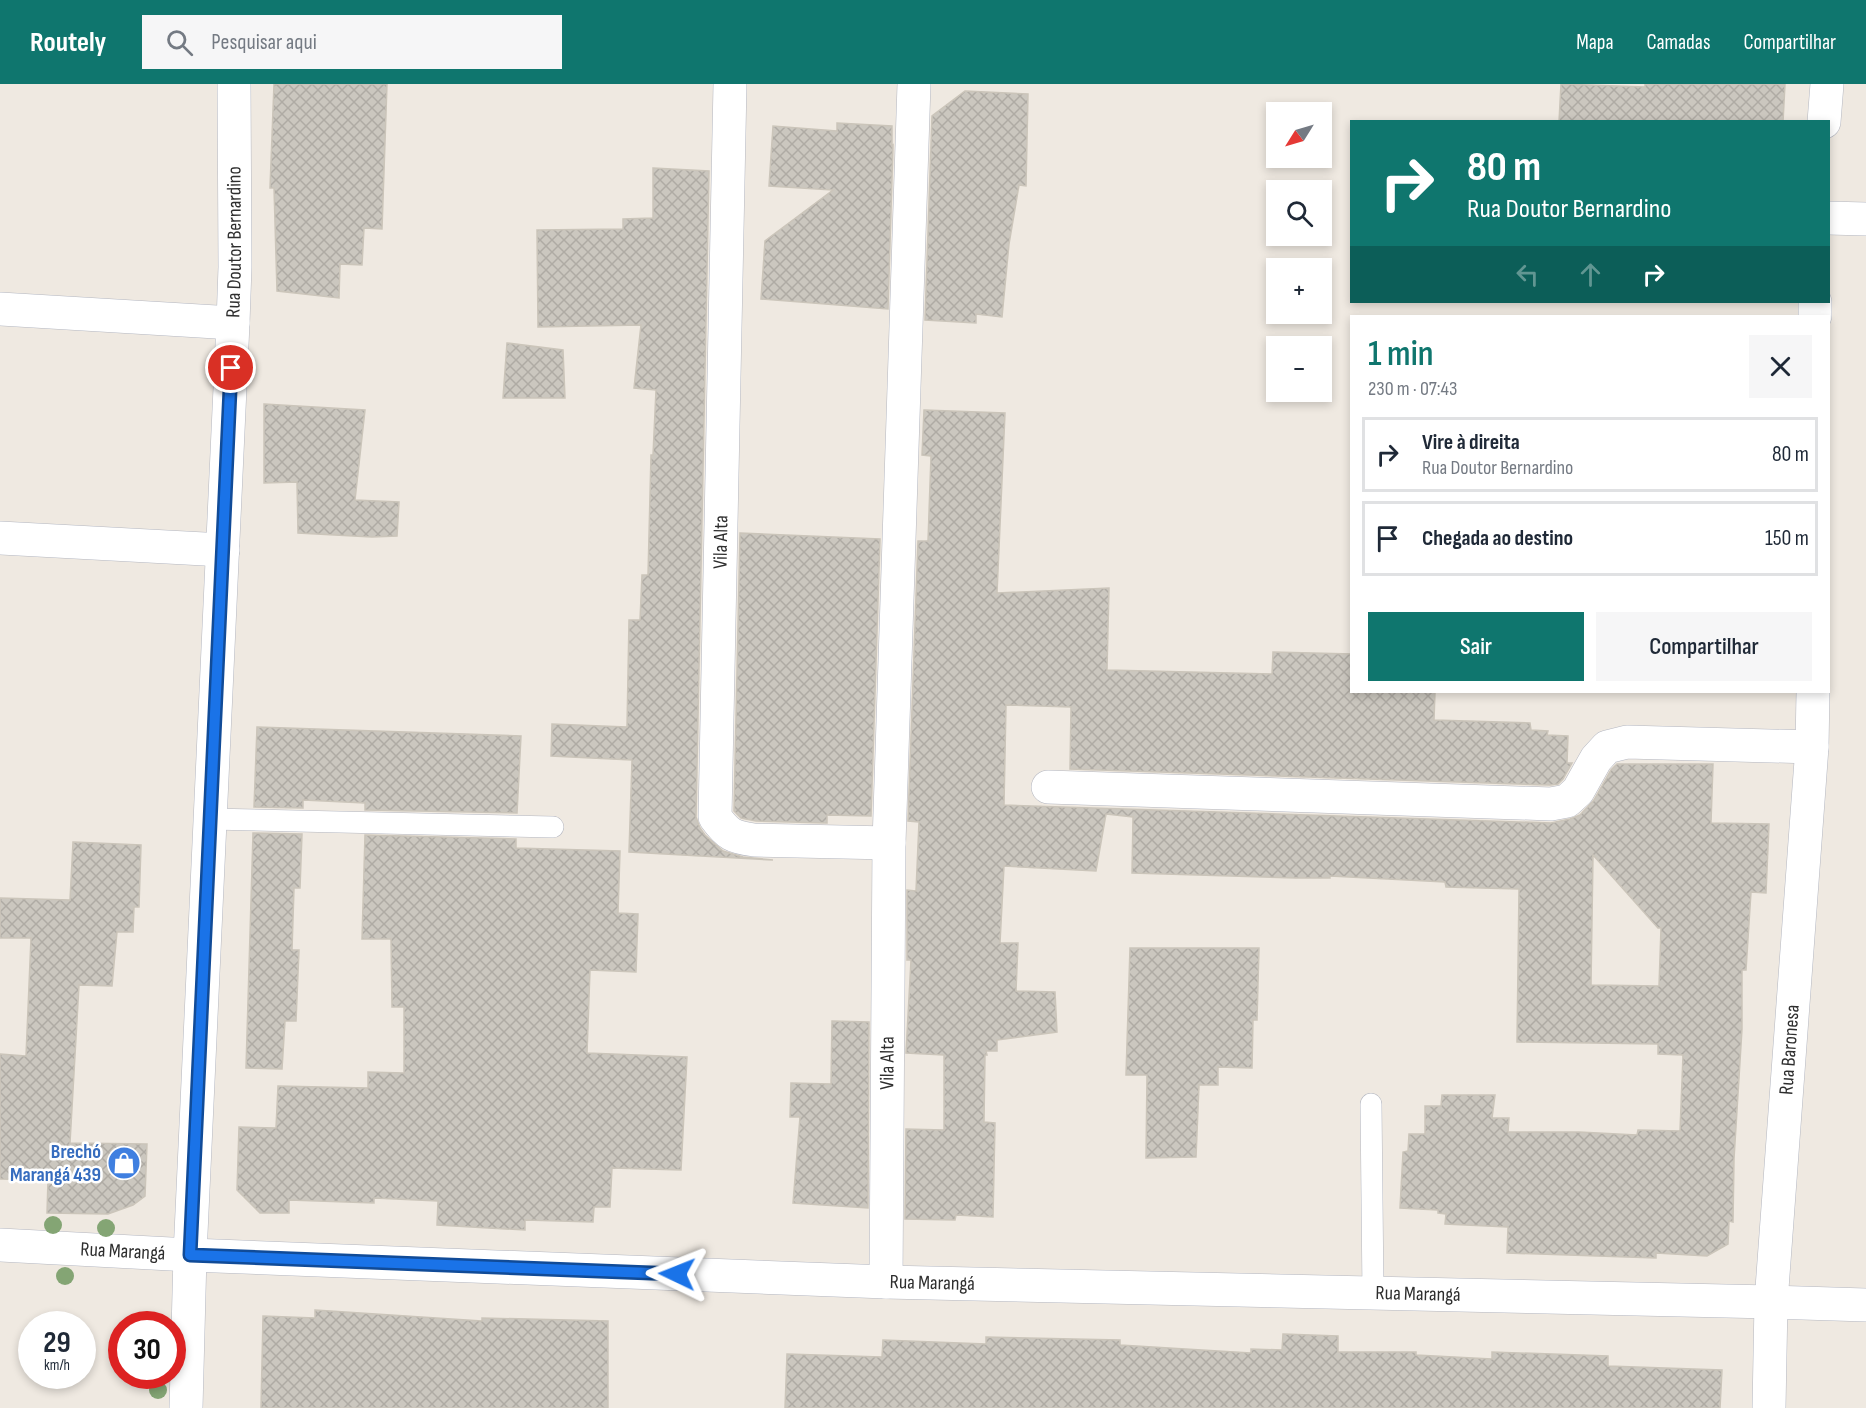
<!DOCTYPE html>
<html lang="pt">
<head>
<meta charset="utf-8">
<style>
	body { margin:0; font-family:"Sofia Sans Condensed",sans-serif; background:#f6f6f7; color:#1f2937; height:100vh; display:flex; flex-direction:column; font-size:22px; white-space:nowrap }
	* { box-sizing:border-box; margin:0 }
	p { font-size:20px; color:#747a83 }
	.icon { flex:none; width:33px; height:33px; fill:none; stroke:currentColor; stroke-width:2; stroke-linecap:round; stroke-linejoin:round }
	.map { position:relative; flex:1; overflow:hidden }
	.sheet { position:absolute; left:1350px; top:231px; width:480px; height:378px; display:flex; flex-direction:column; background:#fff; border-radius:0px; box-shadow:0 3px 9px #0003 }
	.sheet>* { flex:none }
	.guide { position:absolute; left:1350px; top:36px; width:480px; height:183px; border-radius:0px; box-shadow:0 3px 9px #0003; background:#0f766e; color:#fff; overflow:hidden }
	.needle { width:39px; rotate:233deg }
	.controls { position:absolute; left:1266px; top:18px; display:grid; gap:12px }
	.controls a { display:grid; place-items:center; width:66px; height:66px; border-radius:0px; background:#fff; box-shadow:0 3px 9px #0003; font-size:30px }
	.speed { position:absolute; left:18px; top:1227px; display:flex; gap:12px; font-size:30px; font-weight:700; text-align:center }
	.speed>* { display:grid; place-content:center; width:78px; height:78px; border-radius:50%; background:#fff; box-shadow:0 3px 9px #0003; line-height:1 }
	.speed small { font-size:15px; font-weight:400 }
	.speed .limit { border:9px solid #d22; background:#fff; color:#111 }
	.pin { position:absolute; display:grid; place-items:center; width:51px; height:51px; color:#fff; margin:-26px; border:3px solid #fff; border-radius:50%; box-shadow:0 2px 6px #0007 }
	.me { position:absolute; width:66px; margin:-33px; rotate:272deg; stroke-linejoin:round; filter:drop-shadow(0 0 4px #0008) }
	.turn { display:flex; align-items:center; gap:21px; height:126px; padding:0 18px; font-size:27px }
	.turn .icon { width:78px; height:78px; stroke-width:2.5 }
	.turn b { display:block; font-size:42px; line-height:51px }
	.lanes { display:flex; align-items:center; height:57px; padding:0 18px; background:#0003; justify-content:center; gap:30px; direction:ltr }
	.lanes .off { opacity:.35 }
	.round { display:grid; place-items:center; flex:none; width:63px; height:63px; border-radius:0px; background:#f6f6f7 }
	.summary { display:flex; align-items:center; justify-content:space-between; height:102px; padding:0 18px }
	h1 { font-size:36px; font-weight:600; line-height:45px; color:#0f766e }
	.action { display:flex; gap:12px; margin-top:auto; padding:12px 18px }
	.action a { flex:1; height:69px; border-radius:0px; background:#0f766e; color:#fff; font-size:24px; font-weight:600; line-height:69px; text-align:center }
	.action a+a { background:#f6f6f7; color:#1f2937 }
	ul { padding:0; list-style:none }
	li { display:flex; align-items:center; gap:18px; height:75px; margin:0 12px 9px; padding:0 6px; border:3px solid #e0e1e3; border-radius:0px }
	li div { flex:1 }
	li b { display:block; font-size:22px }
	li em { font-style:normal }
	header { display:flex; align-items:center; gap:36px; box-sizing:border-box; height:84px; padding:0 30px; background:#0f766e; color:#fff }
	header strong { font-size:28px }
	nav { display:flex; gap:33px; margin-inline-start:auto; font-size:21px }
	.search { width:420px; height:54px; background:#f6f6f7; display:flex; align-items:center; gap:15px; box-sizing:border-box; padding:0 21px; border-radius:0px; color:#747a83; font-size:22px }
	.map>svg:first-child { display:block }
	.building { fill:url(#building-cross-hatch); stroke:#cbc5ba; stroke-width:1.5; fill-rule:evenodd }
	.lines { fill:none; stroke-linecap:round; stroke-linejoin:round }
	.service-casing { stroke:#b4b7c1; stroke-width:22 }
	.minor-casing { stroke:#b4b7c1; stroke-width:34 }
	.tertiary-casing { stroke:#b4b7c1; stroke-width:34 }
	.service { stroke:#fff; stroke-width:21 }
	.minor { stroke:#fff; stroke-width:33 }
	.tertiary { stroke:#fff; stroke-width:33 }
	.tree { fill:#84a574 }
	.route-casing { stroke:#114b97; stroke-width:15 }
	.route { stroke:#1a73e8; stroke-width:10 }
	.labels { text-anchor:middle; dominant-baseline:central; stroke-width:5; stroke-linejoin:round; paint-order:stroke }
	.street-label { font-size:20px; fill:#2e2e2e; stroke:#fff }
	.shop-label { font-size:20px; font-weight:bold; fill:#366cbe; stroke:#fff; text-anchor:end }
</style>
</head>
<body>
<header>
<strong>Routely</strong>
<div class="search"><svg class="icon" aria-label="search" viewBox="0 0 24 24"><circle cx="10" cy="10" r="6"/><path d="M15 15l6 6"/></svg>Pesquisar aqui</div>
<nav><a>Mapa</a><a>Camadas</a><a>Compartilhar</a></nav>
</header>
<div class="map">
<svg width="1866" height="1324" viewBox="0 0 1866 1324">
	<defs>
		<pattern id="building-cross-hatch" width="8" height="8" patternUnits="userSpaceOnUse" patternTransform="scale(1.5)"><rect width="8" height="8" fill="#cbc7bf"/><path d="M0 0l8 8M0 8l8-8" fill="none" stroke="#afaba4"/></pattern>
	</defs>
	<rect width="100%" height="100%" fill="#efe9e1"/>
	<g class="building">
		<path d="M274,0H387L382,145L364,144L362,181L340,180L339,214L277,207L274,104H270Z"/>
		<path d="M1561,0L1645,3V0H1785L1783,38H1559Z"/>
		<path d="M965,7L1028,10L1026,102L1019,101L1009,160L1002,233L976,230V239L925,236L932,32Z"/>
		<path d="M837,39L892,42V62L893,61L888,225L761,215L765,157L833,106L769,102L773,42L837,47Z"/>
		<path d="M653,84L709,87L696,733L700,744L705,751L723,767L743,773L773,776L629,768L632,676L551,672L552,640L627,643L629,536H640L642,491H648L651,371H653L656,306L634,304L641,241L538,243L537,146L623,145V135L653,134Z"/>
		<path d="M507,259L563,266L565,314H503Z"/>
		<path d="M264,320L365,326L355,416L399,418L397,452L372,453L298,449L297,398L264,399Z"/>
		<path d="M924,326L1005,329L997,509L1109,504L1107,586L1272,590L1273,568L1352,570V608H1435L1434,636L1530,639L1531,646L1548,647L1547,651L1568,652L1567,679H1572L1563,695L1558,700L1550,701L1070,685L1071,623L1006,621L1004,721L1551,739L1570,735L1580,731L1594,716L1611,686L1617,680H1713L1711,739L1769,740L1766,809L1751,808L1746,886H1742V945L1734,1075L1733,1138L1729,1137L1728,1160L1707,1172L1656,1169V1174L1507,1169L1508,1143L1445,1140L1446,1130L1438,1129V1126L1400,1124L1403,1068L1408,1067L1409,1050H1425V1022H1441L1442,1011H1495L1492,1034H1509L1508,1048H1579L1637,1051L1638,1046L1680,1047L1683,971L1658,970V960L1517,958L1519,805L1446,803L1445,798L1330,792V794H1296L1132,789L1133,733L1106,730L1096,787L1004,782L1000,859H1018L1016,907L1055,908L1057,948L997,956V967H986L987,971H985L984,1038L995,1039L993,1133L956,1131L955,1136L905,1135L906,1045L944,1046V971L906,969L911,876H907V806L916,807L919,738L908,737L918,457H928L931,372L922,371ZM1593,771L1658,844H1661L1659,902L1591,901Z"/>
		<path d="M740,449L880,455L871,732L827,731V739L756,737L741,734L734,727Z"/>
		<path d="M257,643L521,652L517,729L365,726V719L303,716V724L254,723Z"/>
		<path d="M253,749L302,750L300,804H294L292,866H299L296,937H285L282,985L246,984Z"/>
		<path d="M365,751L516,755V764L620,767L618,829L638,830L636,888L590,886L587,969L687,973L681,1086L612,1084L610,1123H594L593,1138L525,1136V1146L437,1141L438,1117L374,1114V1119L289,1116V1129H260L237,1106L239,1043L276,1044L278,1002L368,1004V988L404,989V923H392L391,855H362Z"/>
		<path d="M73,758L141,761L139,823H134L133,848H117L112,902L79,901L70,1059L147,1060L145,1112L133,1121L108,1130L47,1129L48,1096L0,1095V970L26,972L31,854H0V814L70,816Z"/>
		<path d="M1130,864H1259L1257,936H1253L1252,984L1218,983V1001H1199L1196,1073L1146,1074L1147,991H1126Z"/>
		<path d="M832,937L869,938L868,1124L793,1119L800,1033H790L791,999L831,1000Z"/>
		<path d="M315,1226L482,1237V1234L608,1237V1324H261L263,1232L315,1234Z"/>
		<path d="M1283,1250L1338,1252V1268H1416V1271L1492,1275V1268L1608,1272V1282L1722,1286L1720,1324H785L787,1270L882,1273L883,1256L986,1260V1253L1120,1256V1261L1251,1269V1265L1282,1266Z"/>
	</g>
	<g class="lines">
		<defs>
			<g id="service">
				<path d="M210,735L553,743"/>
				<path d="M1371,1020L1373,1209"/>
			</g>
			<g id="minor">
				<path d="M730,0L715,733C728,751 733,753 754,756L889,759"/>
				<path d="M1824,38L1827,0"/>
				<path d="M1828,134L1866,135"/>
				<path d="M0,225L233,239"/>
				<path d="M1815,232V218"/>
				<path d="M0,454L223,466"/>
				<path d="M1048,703L1551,720L1567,717L1578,707L1596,675L1607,663L1627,658L1812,663"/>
				<path id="s1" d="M0,1161L190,1171L886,1198L1771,1218L1812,663L1813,608"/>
				<path id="s2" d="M886,1198L889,759L914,0"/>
				<path id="s3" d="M186,1324L190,1171L233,239L235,183L234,0"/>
			</g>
			<path id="tertiary" d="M1769,1324L1771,1218L1866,1221"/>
		</defs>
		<use href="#service" class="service-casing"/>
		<use href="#minor" class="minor-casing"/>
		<use href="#tertiary" class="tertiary-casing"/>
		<use href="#service" class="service"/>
		<use href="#minor" class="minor"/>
		<use href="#tertiary" class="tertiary"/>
	</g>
	<g class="tree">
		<circle cx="53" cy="1141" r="9"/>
		<circle cx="106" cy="1144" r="9"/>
		<circle cx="65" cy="1192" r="9"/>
		<circle cx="158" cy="1306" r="9"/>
	</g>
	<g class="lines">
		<defs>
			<path id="route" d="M231,284L190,1171L677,1190"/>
		</defs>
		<use href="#route" class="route-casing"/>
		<use href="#route" class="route"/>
	</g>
	<defs>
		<symbol id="shop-disc" viewBox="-11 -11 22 22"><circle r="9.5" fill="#3f7fe0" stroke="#fff"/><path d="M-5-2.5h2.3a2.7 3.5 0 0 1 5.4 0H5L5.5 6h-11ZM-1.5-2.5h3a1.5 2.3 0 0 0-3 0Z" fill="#fff"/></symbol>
	</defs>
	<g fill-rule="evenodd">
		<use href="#shop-disc" x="105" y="1060" width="38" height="38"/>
	</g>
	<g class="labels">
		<g class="street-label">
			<text stroke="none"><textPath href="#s3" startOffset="1167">Rua Doutor Bernardino</textPath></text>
			<text transform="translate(721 458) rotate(-89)">Vila Alta</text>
			<text stroke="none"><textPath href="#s1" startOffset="2025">Rua Baronesa</textPath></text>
			<text stroke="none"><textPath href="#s2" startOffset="219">Vila Alta</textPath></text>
			<text stroke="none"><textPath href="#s1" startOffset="123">Rua Marangá</textPath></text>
			<text stroke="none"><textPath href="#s1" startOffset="933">Rua Marangá</textPath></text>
			<text stroke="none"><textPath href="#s1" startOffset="1419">Rua Marangá</textPath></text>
		</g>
		<g class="shop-label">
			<text x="101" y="1068">Brechó<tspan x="101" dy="23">Marangá 439</tspan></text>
		</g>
	</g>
</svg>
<div class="controls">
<a><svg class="needle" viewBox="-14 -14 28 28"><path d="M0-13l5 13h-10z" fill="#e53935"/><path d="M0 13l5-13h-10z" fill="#747a83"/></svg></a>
<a><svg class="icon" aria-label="search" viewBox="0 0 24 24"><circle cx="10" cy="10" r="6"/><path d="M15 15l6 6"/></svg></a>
<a>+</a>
<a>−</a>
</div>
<div class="speed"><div>29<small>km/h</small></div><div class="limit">30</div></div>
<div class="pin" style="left:231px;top:284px;background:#d93025"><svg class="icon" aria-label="arrive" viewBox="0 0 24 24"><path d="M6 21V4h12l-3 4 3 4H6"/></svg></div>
<svg class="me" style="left:677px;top:1190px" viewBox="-20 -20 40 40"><path d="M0-17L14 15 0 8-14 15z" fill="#1a73e8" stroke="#fff" stroke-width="4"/></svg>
<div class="guide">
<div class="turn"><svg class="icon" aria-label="right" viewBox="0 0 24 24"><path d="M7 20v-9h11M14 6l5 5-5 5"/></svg><div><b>80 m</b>Rua Doutor Bernardino</div></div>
<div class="lanes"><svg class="icon off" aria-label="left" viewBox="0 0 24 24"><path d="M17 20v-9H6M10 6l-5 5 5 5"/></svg><svg class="icon off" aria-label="ahead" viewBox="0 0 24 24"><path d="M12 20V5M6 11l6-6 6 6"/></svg><svg class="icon" aria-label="right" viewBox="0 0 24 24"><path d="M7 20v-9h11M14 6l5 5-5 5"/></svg></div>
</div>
<section class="sheet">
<div class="summary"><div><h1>1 min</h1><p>230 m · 07:43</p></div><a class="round"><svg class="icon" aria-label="close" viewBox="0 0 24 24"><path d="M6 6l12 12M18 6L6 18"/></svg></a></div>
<ul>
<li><svg class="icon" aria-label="right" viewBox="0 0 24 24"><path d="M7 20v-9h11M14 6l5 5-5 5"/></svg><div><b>Vire à direita</b><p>Rua Doutor Bernardino</p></div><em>80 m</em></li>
<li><svg class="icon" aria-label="arrive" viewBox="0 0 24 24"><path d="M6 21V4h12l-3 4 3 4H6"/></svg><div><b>Chegada ao destino</b></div><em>150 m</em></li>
</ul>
<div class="action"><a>Sair</a><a>Compartilhar</a></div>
</section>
</div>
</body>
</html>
